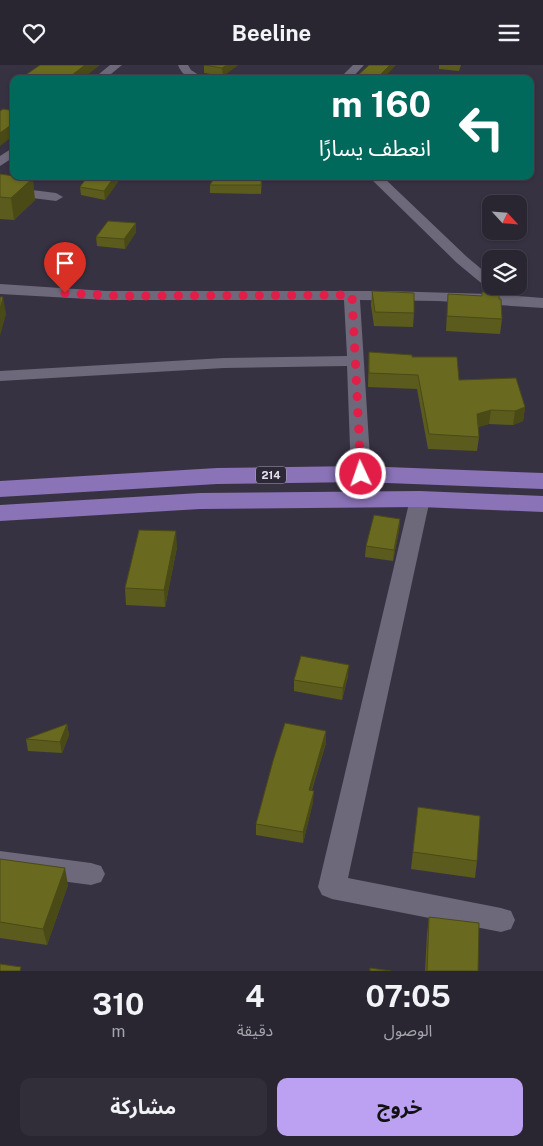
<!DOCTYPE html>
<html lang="ar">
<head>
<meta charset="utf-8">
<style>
	body { margin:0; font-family:"Public Sans","Noto Sans Arabic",sans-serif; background:#312e3a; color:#f1f3f6; direction:rtl; height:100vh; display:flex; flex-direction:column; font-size:19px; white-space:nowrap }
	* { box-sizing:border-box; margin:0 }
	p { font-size:16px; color:#a5a5ac }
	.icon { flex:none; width:28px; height:28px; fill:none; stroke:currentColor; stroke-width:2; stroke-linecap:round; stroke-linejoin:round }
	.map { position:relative; height:906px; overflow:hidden; direction:ltr }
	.drawer { display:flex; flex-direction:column; background:#292632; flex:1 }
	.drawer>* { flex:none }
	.top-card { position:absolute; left:10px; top:10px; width:524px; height:105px; border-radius:10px; box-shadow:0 1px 4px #0004,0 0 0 1px #45434d; direction:rtl; background:#00695c; color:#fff; overflow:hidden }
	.needle { width:32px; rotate:116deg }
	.tools { position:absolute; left:482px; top:130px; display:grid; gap:10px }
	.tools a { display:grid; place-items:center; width:45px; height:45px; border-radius:10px; background:#292632; box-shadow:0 1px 4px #0004,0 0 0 1px #45434d; font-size:25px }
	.pin { position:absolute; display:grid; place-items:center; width:42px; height:42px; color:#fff; margin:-51px -21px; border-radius:50% 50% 50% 0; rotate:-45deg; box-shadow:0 0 5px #0007 }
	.pin .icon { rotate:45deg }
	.me { position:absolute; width:55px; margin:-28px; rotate:357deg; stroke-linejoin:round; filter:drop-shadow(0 0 4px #0008) }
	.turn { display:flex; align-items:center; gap:18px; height:105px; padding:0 20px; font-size:22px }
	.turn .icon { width:65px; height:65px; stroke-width:2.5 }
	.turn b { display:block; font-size:35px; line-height:42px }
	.eta { display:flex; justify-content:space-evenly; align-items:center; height:85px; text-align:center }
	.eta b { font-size:30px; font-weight:700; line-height:35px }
	.button { display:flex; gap:10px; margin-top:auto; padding:10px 20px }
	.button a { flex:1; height:58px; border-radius:10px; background:#bca0f2; color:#111; font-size:20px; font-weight:700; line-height:58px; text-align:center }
	.button a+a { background:#312e3a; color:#f1f3f6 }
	header { display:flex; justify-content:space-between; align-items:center; height:65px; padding:0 20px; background:#292632; font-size:22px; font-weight:700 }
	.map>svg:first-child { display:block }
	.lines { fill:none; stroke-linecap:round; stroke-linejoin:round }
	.minor { fill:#6d687a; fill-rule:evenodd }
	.highway { fill:#8a73b7; fill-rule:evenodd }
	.wall { fill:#5a5b1c }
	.shaded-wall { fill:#4a4a16 }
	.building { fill:#696a20; stroke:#4a4a16 }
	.route { stroke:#e11d48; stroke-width:9; stroke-dasharray:0 16.2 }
	.labels { text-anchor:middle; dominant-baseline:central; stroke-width:5; stroke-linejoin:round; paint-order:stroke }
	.shield { fill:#2d2837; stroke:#aca9b4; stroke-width:1 }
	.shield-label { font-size:11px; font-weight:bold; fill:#e3e0ea }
</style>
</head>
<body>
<header><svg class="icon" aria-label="menu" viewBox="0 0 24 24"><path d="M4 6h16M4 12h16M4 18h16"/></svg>Beeline<svg class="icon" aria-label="heart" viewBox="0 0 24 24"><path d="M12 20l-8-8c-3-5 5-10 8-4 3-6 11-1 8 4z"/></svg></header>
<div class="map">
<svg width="543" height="906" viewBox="0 0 543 906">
	<rect width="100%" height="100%" fill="#373242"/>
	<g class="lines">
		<g class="minor">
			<path d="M110,0H122L105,14H93Z"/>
			<path d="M178,0H188L191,5L205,14C192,14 183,13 178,0Z"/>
			<path d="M353,0H364L351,14H339Z"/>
			<path d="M14,82V92L0,101V91Z"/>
			<path d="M368,111H382L467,192L491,212V221L496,222H486L457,198Z"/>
			<path d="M0,121L56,128L63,132L56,136L0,129Z"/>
			<path d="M0,219L106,226H385L490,229L543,233V243L438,236L360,235L371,409L368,413L361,415L354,413L351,409L347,301L224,303L0,316V306L224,293L347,291L344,235H106L0,229Z"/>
			<path d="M420,428L427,430L430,434L348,813L501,843L511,846L515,855L511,864L501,867L332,834L322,830L318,822L410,434L413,430Z"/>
			<path d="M0,786L91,798L101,801L105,809L101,817L91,820L0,808Z"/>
		</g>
		<g class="highway">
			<path d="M361,401L543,408V424L361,417L217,419L0,432V416L217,403Z"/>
			<path d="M420,426L543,431V447L420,442L200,444L0,456V440L200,428Z"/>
		</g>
	</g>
	<g class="wall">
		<path d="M204,0H238L223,11L204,8Z"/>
		<path d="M439,0H461L459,6L439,4Z"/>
		<path d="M24,11L82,14H24Z"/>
		<path d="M0,109L35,135L14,155L0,154Z"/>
		<path d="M88,111H122L105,135L81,130L80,122Z"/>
		<path d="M262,111L261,129L210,128V120Z"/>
		<path d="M136,158V167L125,184L97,181L96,172Z"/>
		<path d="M372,226L414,248L413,262L374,261L371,240Z"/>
		<path d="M482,227L499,234L502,254L500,269L446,266L448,229L482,231Z"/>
		<path d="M369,287L412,292L459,315L525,342L523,356L513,360L489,359L478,362L479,372L477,386L428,384L417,324L368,322Z"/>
		<path d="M400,454L399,465L393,496L365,492L366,481Z"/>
		<path d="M177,482L165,542L126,540L125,523Z"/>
		<path d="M348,611L342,635L294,626V615Z"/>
		<path d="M67,659L69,670L62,688L28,686L26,674Z"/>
		<path d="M326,666V678L312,725L313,737L303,778L256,770V759Z"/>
		<path d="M418,742L477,796L475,813L411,804Z"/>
		<path d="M0,794L68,820L47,880L0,873Z"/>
		<path d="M429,852L478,906H425L427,869Z"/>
	</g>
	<g class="shaded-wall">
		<path d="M85,0H100L82,14H67Z"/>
		<path d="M227,0H238L223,11L222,3Z"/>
		<path d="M390,0H396L383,14H376Z"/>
		<path d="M14,58V70L0,81V68Z"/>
		<path d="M115,111H122L105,135L104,126Z"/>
		<path d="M33,113L35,135L14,155L11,133Z"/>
		<path d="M136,158V167L125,184L124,174Z"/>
		<path d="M3,232L6,249L0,271V245Z"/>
		<path d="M525,342L523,356L513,360L515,346Z"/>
		<path d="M491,345L489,359L475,363L477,349Z"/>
		<path d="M400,454L399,465L393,496L394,485Z"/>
		<path d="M176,466L177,482L165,542L164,525Z"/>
		<path d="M349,600L348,611L342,635L343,623Z"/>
		<path d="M67,659L69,670L62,688L60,677Z"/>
		<path d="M326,666V678L308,736L309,725Z"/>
		<path d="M314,726L313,737L303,778V767Z"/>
		<path d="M65,803L68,820L47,880L43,864Z"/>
	</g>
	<g class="building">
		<path d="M40,0H85L67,14H51L24,11Z"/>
		<path d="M204,0H227L222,3Z"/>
		<path d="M369,0H390L376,14H354Z"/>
		<path d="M3,44L14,46V58L0,68V46Z"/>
		<path d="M0,109L14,111L33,113L11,133L0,132Z"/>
		<path d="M88,111H115L104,126L80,122Z"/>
		<path d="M215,111H262L261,120H210Z"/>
		<path d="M108,156L136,158L124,174L96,172Z"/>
		<path d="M372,226L414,228V248L375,247Z"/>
		<path d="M482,227L499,228V234H501L502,254L447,251L448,229L482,231Z"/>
		<path d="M0,232H3L0,245Z"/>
		<path d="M369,287L412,290V292H457L459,315L516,313L525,342L515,346L491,345L477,349L479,372L429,369L418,310L369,308Z"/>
		<path d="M374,450L400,454L394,485L366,481Z"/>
		<path d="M139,465L176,466L164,525L125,523Z"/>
		<path d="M301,591L349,600L343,623L294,615Z"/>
		<path d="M285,658L326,666L309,725L314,726L303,767L256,759L273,696Z"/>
		<path d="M67,659L60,677L26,674Z"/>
		<path d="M418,742L480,751L477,796L413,787Z"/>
		<path d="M0,794L65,803L43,864L0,857Z"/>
		<path d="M429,852L479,858L478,906H427Z"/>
		<path d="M0,899L21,902L20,906H0Z"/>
		<path d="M370,903L391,906H370Z"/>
	</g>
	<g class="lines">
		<path class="route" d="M65,228L120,231L352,230L361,409"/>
	</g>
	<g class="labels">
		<rect class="shield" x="256" y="401.5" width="30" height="17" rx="4"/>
		<g class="shield-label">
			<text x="271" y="410">214</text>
		</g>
	</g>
</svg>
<div class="tools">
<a><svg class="needle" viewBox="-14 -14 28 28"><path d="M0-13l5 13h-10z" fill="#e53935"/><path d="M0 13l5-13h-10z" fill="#a5a5ac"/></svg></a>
<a><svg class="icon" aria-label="layers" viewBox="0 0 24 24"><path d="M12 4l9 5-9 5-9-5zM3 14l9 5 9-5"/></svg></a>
</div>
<div class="pin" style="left:65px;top:228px;background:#d93025"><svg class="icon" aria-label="arrive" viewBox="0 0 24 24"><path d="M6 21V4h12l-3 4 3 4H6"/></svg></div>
<svg class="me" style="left:361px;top:409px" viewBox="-20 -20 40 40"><circle r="17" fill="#e11d48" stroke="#fff" stroke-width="3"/><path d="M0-11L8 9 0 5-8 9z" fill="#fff"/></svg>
<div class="top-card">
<div class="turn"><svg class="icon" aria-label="left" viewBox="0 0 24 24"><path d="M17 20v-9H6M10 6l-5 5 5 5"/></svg><div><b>160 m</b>انعطف يسارًا</div></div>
</div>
</div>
<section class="drawer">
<div class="eta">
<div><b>07:05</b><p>الوصول</p></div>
<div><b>4</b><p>دقيقة</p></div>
<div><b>310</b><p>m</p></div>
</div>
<div class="button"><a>خروج</a><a>مشاركة</a></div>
</section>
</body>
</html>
